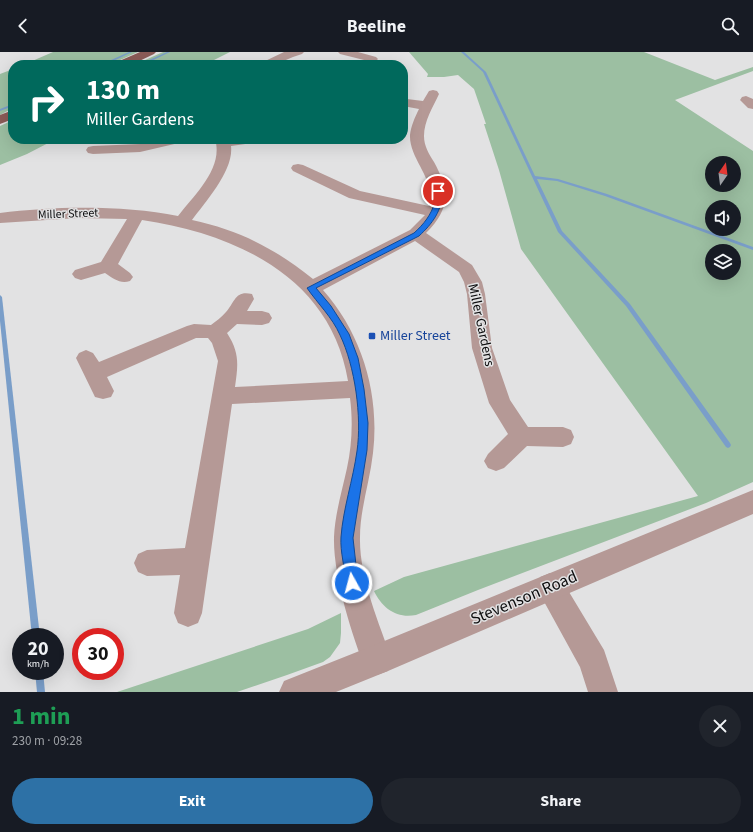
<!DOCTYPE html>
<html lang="en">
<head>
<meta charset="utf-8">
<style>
	body { margin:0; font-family:"Source Sans 3",sans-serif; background:#20242c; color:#f1f3f6; height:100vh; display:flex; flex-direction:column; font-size:15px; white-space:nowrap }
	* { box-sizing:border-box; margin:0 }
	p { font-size:13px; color:#9ea1a6 }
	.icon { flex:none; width:22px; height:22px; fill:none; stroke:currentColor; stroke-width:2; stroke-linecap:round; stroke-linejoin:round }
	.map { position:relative; height:640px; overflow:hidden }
	.sheet { display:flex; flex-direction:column; background:#171b24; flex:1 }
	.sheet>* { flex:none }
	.top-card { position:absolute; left:8px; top:8px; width:400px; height:84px; border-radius:16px; box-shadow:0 4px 16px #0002; background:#00695c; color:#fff; overflow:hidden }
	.needle { width:26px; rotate:14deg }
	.tools { position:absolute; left:705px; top:104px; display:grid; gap:8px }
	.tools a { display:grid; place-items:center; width:36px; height:36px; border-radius:50%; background:#171b24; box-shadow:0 4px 16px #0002; font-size:20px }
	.speed { position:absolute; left:12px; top:576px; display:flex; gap:8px; font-size:20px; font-weight:700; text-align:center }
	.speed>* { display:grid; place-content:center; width:52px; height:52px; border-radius:50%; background:#171b24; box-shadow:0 4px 16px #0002; line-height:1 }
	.speed small { font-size:10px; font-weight:400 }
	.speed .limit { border:6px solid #d22; background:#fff; color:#111 }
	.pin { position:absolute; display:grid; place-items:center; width:34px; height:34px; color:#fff; margin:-17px; border:2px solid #fff; border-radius:50%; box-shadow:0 1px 4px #0007 }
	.me { position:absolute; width:44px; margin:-22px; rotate:353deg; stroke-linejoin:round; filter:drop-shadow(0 0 3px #0008) }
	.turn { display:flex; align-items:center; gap:14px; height:84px; padding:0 12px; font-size:18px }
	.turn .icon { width:52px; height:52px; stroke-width:2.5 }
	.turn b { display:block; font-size:28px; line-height:34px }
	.round { display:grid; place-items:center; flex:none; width:42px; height:42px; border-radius:21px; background:#20242c }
	.summary { display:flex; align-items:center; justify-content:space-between; height:68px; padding:0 12px }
	h1 { font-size:24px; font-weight:700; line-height:30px; color:#1e9e55 }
	.primary-button { display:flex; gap:8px; margin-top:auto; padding:8px 12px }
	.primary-button a { flex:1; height:46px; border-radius:24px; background:#2d71a6; color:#fff; font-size:16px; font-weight:700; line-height:46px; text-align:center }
	.primary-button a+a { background:#20242c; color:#f1f3f6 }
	header { display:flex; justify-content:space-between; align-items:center; height:52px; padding:0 12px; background:#171b24; font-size:18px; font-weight:700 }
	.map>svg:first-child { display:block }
	.green { fill:#9cbfa2; fill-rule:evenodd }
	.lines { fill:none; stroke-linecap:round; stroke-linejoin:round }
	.stream { fill:#7a9ec9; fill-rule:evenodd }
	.minor { fill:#b59996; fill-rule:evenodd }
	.tertiary { fill:#b59996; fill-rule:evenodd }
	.primary { fill:#8b5b57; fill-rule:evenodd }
	.route { fill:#1a73e8; stroke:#114b97 }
	.transit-dot { fill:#1a4fb4; stroke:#e2e2e3; stroke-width:1.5 }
	.labels { text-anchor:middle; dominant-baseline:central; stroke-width:3; stroke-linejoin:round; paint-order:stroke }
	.far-street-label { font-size:12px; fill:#0c0c0d; stroke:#e2e2e3 }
	.street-label { font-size:14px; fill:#0c0c0d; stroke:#e2e2e3 }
	.transit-label { font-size:14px; fill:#164399; stroke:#e2e2e3; text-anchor:start }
	.near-street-label { font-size:17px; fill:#0c0c0d; stroke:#e2e2e3 }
</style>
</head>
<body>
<header><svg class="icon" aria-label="back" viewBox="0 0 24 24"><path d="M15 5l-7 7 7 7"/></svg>Beeline<svg class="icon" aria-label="search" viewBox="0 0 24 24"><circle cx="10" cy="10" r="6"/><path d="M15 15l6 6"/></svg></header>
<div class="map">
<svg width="753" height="640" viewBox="0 0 753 640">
	<rect width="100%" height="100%" fill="#e2e2e3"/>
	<g class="green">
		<path d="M53,0H138L109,13H23Z"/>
		<path d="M163,0H230L204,13H134Z"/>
		<path d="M409,0H644L715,28L753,15V19L675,48L753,99V430L706,451L478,538L416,563C397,567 382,556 374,539L404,525L698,444L521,197L499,118L484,72H486L474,37L458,23L444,25H427L428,22ZM712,111H734V133H712ZM712,155H734V177H712ZM712,199H734V221H712Z"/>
		<path d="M13,17V56L0,63V22Z"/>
		<path d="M13,68V87H56L27,102L0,113V74Z"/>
		<path d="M341,561V581L340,591L330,605L323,610L287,623L237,640H117L308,577Z"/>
	</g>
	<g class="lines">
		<g class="stream">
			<path d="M129,0H132L105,13H100Z"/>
			<path d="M167,0H170L143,13H138Z"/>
			<path d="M461,0H464L486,20L535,124L558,127L607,142L753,195V198L605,144L557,129L537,127L562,179L630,252L730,391L731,393L730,395L728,396L726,395L626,254L558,180L483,20Z"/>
			<path d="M13,52V54L0,59V57Z"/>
			<path d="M13,70V72L10,73L8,72Z"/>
			<path d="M0,243L2,245L40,585H32L0,269Z"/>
			<path d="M35,619H43L45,640H37Z"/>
		</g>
		<g class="minor">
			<path d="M284,0H304L302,2L293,5L274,13H259L261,11Z"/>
			<path d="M338,0H358L376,5L378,7L376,9L372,10L340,2Z"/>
			<path d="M433,38L437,39L439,42C433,55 424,69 424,84C424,94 429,102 434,110C450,139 450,157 426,181L472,213L482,230L485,242L492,296L510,348L528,375H563L571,378L574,385L571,392L563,395L527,394L504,416L496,419L488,416L484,409L488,402L508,382L489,351L472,296L467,242L464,230L459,220L415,189L323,238C362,282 380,342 373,401C370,429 360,457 360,485C359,525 379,571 392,608L388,619L377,623L366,619C352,583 333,524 334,485C335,462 342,439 347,416C352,393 353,369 350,346L232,352L202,561L198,571L188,575L178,571L174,561L180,523L147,524L138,520L134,511L138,502L147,498L185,496L218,309L212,291L208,286H196L107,325L114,339L111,345L103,347L95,345L76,306L79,301L86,298L93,301L99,310L187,274L194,272L211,273C216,269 222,265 226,260C235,250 235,238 252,242L254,247L247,259H262L269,261L272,266L269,271L262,273L237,272L227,281C240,301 238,313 235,335L348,329C331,225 236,182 142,168L118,212L130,221L133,225L130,229C120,232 114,227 105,221L81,228L75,226L72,222L75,218L101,210L127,167L78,166L0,171V161C54,154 124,153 178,164C194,143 224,116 215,87H261L259,90L231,94C234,118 206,149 192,168C239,178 276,197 313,227L410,178L425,163L349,146L293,119L291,116L293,113L298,112L303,113L360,139L429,154C436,126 409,108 410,83C411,74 415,65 419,57L403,54V48L407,47L423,49L429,39Z"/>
			<path d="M746,44L753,47V57L748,56L740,48L742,45Z"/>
			<path d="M160,87H185L183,90L140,100L93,102L88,101L86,98L88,95L93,94L140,92Z"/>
			<path d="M550,521L560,525L604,598L618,640H588L580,615L536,535L540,525Z"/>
		</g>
		<path class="tertiary" d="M753,438V462L388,619L336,640H279L284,629L377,592Z"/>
		<g class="primary">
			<path d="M140,0H156L154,2L131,13H115L117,10Z"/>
			<path d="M13,58V67L0,72V63Z"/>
		</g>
	</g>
	<path class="route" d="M436,137L442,139C443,158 432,172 419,184L316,236L331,254L349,282L358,306L364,337L368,371L367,398L353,486L358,531L357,535L352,537L348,535L346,531C345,516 340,500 341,485C343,457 353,428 357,399C362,365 355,314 340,283C332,265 318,252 307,236L414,181C424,172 431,163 435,150C436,145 435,141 436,137Z"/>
	<rect class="transit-dot" x="368" y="280" width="8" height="8" rx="2"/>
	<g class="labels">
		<g class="far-street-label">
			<text transform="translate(68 162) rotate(-2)">Miller Street</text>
		</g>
		<g class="street-label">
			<text transform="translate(481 273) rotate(78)">Miller Gardens</text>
		</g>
		<g class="transit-label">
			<text x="380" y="284">Miller Street</text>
		</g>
		<g class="near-street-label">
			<text transform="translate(524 546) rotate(-23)">Stevenson Road</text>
		</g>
	</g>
</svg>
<div class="tools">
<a><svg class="needle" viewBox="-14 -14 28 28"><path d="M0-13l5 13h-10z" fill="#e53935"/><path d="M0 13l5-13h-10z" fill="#9ea1a6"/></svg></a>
<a><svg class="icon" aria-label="sound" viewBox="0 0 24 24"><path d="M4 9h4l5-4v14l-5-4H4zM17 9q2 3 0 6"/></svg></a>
<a><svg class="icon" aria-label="layers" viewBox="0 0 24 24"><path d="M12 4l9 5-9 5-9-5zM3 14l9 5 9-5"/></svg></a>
</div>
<div class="speed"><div>20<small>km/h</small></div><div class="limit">30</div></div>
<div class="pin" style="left:438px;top:139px;background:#d93025"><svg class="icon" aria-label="arrive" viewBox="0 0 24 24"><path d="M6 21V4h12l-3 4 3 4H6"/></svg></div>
<svg class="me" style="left:352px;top:531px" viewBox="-20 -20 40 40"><circle r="17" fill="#1a73e8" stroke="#fff" stroke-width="3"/><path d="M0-11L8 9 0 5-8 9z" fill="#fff"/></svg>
<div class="top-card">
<div class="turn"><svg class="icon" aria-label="right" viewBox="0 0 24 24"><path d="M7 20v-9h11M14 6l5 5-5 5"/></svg><div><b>130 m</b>Miller Gardens</div></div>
</div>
</div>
<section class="sheet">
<div class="summary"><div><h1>1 min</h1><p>230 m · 09:28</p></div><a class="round"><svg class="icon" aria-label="close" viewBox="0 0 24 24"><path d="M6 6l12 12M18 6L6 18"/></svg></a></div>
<div class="primary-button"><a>Exit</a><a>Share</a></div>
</section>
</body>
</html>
